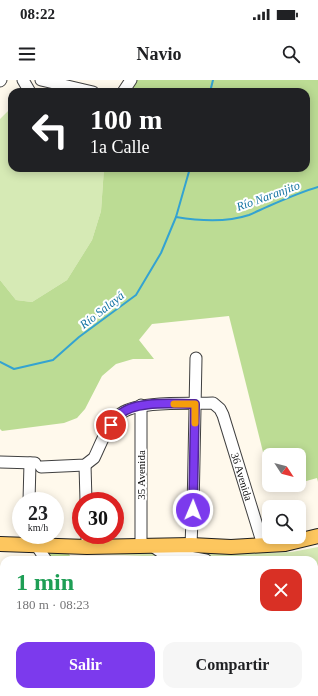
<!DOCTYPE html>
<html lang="es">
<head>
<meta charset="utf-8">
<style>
	body { margin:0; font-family:"Times New Roman",serif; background:#f6f6f6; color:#202124; height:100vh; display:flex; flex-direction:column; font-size:15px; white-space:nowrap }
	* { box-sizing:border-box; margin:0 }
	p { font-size:13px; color:#757577 }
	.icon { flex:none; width:22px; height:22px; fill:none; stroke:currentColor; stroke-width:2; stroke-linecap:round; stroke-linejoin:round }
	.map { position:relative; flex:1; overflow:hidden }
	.sheet { position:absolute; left:0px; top:476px; width:318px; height:140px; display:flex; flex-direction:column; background:#fff; border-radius:12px 12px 0 0; box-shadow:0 2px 10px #0003 }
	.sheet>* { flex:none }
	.guide { position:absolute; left:8px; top:8px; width:302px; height:84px; border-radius:12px; box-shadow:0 2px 10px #0003; background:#202124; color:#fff; overflow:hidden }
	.needle { width:26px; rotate:126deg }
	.fabs { position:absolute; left:262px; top:368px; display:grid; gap:8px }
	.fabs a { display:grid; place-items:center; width:44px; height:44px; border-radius:8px; background:#fff; box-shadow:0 2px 10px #0003; font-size:20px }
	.speed { position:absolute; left:12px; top:412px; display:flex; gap:8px; font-size:20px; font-weight:700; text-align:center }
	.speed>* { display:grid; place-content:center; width:52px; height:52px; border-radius:50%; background:#fff; box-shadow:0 2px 10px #0003; line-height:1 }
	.speed small { font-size:10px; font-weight:400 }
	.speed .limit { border:6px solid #d22; background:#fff; color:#111 }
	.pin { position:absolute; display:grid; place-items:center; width:34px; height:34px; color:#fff; margin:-17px; border:2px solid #fff; border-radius:50%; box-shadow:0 1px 4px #0007 }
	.me { position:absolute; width:44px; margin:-22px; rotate:1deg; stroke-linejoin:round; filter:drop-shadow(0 0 3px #0008) }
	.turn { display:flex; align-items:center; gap:14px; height:84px; padding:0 16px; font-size:18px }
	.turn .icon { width:52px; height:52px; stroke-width:2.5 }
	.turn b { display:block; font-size:28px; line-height:34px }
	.round { display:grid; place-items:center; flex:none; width:42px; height:42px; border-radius:12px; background:#f6f6f6 }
	.summary { display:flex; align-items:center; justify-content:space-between; height:68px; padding:0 16px }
	h1 { font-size:24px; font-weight:700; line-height:30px; color:#1e9e55 }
	.action { display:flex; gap:8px; margin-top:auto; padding:8px 16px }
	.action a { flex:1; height:46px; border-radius:12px; background:#7c3aed; color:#fff; font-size:16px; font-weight:700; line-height:46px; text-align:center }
	.action a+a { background:#f6f6f6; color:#202124 }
	.status { display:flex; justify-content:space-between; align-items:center; height:28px; padding:0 20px; background:#fff; direction:ltr }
	.status svg { height:11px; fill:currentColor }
	header { display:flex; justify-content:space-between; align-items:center; height:52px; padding:0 16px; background:#fff; font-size:18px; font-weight:700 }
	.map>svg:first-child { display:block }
	.farmland { fill:#f6eecc }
	.green { fill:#d6eab5 }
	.forest { fill:#bcdc94 }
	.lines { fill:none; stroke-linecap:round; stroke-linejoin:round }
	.stream { stroke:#34a3d1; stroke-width:2 }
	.minor-casing { stroke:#404040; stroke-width:13 }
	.major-casing { stroke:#1e1e1e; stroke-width:16 }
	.minor { stroke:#fff; stroke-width:11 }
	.major { stroke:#fdc65e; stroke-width:14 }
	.route-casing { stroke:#51269a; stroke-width:10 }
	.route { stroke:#7c3aed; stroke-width:7 }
	.slow { stroke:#f59e0b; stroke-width:7 }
	.labels { text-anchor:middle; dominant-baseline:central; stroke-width:4; stroke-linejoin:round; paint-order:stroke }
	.street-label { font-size:11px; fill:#0d0d0d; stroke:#fff }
	.water-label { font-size:12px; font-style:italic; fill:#1272a2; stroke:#fff }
</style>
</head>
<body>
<div class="status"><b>08:22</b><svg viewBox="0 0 49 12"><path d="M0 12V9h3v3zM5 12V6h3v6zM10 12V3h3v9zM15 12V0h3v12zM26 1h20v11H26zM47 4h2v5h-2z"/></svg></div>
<header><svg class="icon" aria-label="menu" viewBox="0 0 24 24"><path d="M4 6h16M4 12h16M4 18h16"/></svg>Navio<svg class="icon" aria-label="search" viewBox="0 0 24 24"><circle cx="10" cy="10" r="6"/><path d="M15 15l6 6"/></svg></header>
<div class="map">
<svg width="318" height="616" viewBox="0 0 318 616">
	<rect width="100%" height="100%" fill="#fff9ec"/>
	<path class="farmland" d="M318,488V547L314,541V489Z"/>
	<g class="green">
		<path d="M12,27V88H104L101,131L92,160L67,200L32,222L16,220L0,200V39Z"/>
		<path d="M318,467V488L314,489V480H217L68,472L264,473L292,472Z"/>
		<path d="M0,497L4,499V612H149L145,616H0Z"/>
	</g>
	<g class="forest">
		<path d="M129,0H318V402L317,398L299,403V375H269V396L229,236L152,244L139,260L154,279H133L116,284L102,296L85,329L77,338L64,343L2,351L0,349V200L16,220L32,222L67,200L92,160L101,131L104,88H306V12H123Z"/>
		<path d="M271,405H294L273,411Z"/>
		<path d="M54,470L68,472L72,480H52L48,474Z"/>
		<path d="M314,541L318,547V593L314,589Z"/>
	</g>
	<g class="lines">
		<g class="stream">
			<path d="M210,12L213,0"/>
			<path d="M176,137C200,141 225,143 249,135C256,132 262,129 269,126C285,119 301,112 318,107"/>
			<path d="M0,282L14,289L53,280L79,257L136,215L161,173L176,137L190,88"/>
		</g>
		<defs>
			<g id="minor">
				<path d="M23,0L30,12"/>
				<path d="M41,0L93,12"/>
				<path d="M0,1L1,0"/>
				<path d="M123,12L131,0"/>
				<path d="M141,325V466"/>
				<path d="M0,382L35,383"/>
				<path d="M85,385L86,421"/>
				<path id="s1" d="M41,387L85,385L94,378C101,364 107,345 119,335C135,320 191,324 213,323L220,329L223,335L263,465"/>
				<path d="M29,421L30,383"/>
				<path d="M193,430L196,278"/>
				<path d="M87,455V467"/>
				<path d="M36,465L46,480"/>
				<path d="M191,465L192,439"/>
				<path d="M152,466L161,472L206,480"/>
				<path d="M154,612L158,616"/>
				<path d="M301,612L304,616"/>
				<path d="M251,616L256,612"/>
			</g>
			<path id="major" d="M0,464L87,467L191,465L231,467L285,464L318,456"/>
		</defs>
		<use href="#minor" class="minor-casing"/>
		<use href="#major" class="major-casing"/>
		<use href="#minor" class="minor"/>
		<use href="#major" class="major"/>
	</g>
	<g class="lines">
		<defs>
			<path id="route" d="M111,345C113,342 116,338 119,335C134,320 174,324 195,324L193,430"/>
		</defs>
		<use href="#route" class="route-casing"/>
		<use href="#route" class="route"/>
		<path class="slow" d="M174,324H195V343"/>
	</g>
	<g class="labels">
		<g class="street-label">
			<text transform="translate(141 395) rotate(-90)">35 Avenida</text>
			<text stroke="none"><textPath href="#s1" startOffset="282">36 Avenida</textPath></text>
		</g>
		<g class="water-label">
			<text transform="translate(268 116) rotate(-20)">Río Naranjito</text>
			<text transform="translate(102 230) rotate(-38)">Río Salayá</text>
		</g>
	</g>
</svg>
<div class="fabs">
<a><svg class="needle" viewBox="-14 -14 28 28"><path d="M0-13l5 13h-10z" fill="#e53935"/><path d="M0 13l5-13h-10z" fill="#757577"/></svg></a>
<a><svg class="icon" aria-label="search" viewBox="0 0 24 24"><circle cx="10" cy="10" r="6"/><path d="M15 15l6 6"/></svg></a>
</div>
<div class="speed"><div>23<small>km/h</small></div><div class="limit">30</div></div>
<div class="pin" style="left:111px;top:345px;background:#d93025"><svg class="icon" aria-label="arrive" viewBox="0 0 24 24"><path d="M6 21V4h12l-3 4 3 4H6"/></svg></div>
<svg class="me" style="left:193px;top:430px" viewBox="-20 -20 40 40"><circle r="17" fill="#7c3aed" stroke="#fff" stroke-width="3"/><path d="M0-11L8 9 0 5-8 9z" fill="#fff"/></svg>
<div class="guide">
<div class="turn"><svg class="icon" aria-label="left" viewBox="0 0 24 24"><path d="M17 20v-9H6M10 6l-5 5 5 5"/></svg><div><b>100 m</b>1a Calle</div></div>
</div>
<section class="sheet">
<div class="summary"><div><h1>1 min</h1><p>180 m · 08:23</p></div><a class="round" style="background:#d93025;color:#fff"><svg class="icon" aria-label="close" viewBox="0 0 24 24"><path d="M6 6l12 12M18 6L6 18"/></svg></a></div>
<div class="action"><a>Salir</a><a>Compartir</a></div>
</section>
</div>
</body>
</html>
